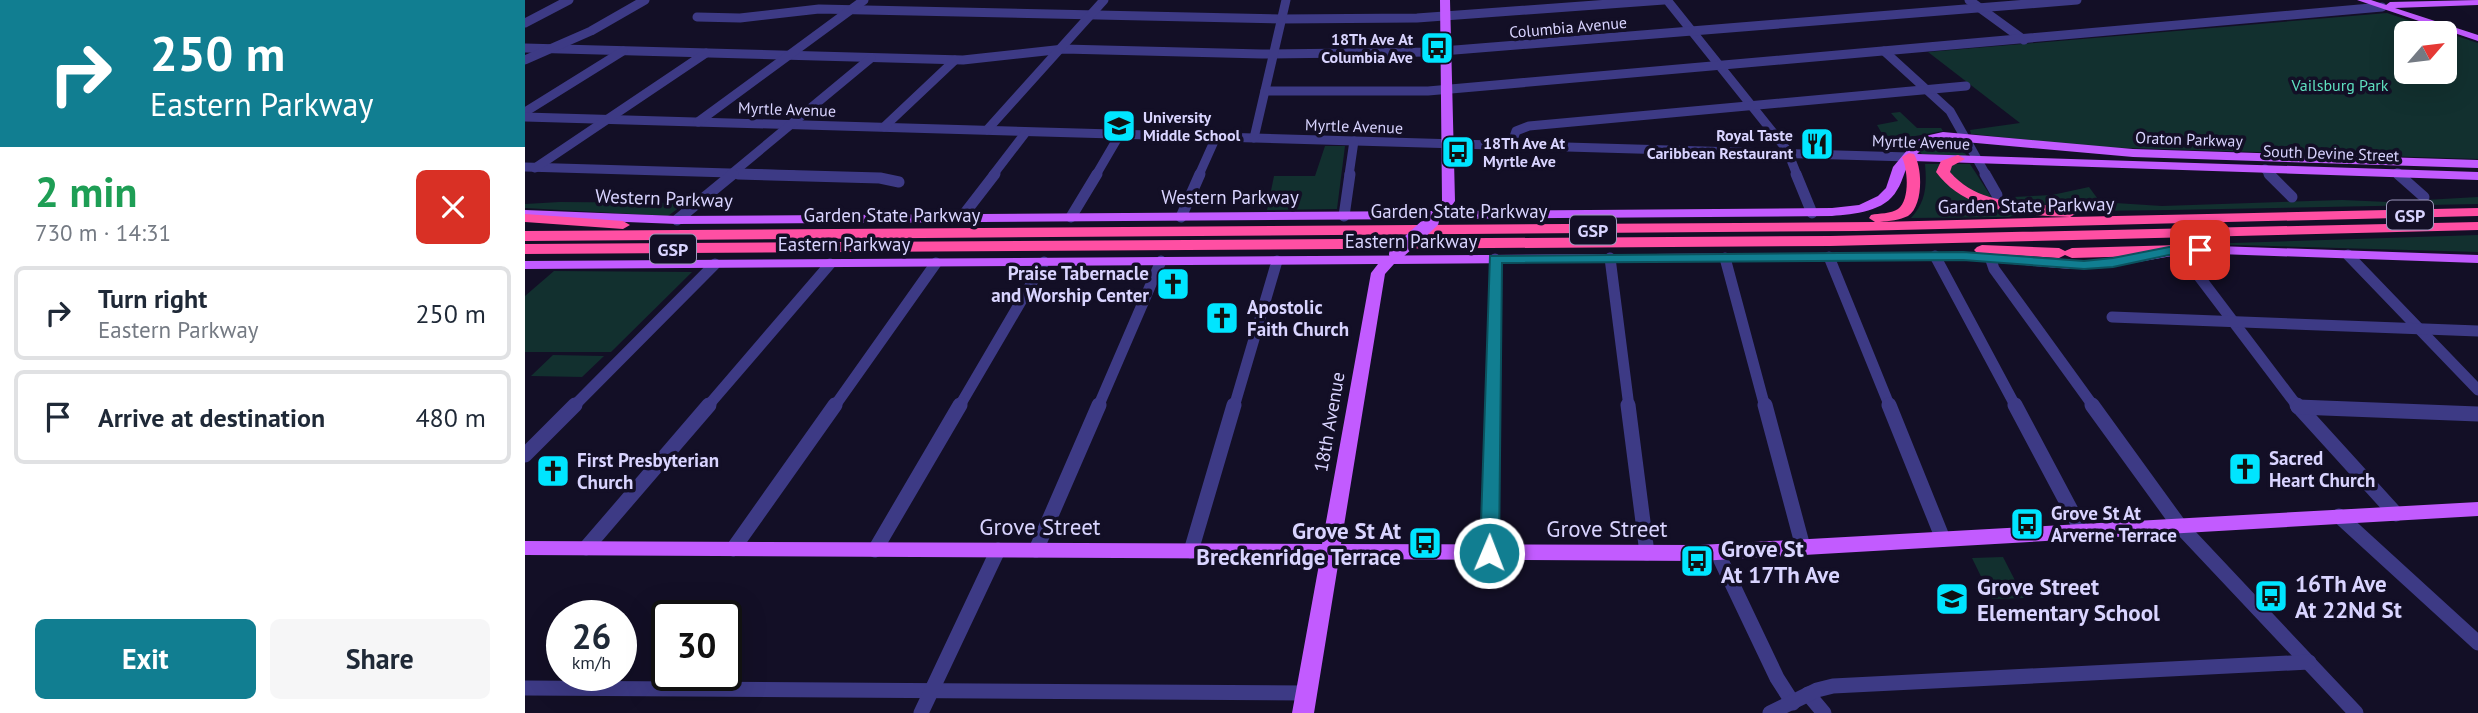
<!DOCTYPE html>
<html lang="en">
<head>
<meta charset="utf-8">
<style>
	body { margin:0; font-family:"PT Sans",sans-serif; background:#f6f6f7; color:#1f2937; height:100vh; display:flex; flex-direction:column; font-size:26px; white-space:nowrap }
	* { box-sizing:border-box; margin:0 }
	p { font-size:23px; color:#747a83 }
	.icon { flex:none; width:38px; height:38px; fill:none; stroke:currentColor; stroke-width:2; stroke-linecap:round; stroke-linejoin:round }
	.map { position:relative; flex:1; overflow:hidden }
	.side { display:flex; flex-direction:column; background:#fff; width:525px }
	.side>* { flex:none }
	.hud { background:#117e91; color:#fff; overflow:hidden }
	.needle { width:46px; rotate:62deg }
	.controls { position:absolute; left:1869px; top:21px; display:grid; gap:14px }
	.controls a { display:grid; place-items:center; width:63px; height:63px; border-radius:10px; background:#fff; box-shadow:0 7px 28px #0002; font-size:35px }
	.speed { position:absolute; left:21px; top:600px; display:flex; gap:14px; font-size:35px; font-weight:700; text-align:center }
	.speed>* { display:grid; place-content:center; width:91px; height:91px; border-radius:50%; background:#fff; box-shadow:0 7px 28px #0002; line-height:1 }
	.speed small { font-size:18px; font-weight:400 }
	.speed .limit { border:4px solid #111; border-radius:10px; background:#fff; color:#111 }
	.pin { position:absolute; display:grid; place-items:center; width:60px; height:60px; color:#fff; margin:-30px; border-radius:14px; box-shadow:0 4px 10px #0006 }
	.me { position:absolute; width:77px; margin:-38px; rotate:1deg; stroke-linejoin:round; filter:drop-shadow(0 0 5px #0008) }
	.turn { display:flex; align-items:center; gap:24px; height:147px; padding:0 35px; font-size:32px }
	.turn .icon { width:91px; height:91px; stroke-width:2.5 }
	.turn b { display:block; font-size:49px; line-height:60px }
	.round { display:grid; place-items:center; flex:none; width:74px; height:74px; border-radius:10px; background:#f6f6f7 }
	.summary { display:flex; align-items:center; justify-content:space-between; height:119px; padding:0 35px }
	h1 { font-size:42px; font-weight:700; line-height:52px; color:#1e9e55 }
	.button { display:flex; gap:14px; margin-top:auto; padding:14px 35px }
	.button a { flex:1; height:80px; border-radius:10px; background:#117e91; color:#fff; font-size:28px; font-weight:700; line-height:80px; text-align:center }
	.button a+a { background:#f6f6f7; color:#1f2937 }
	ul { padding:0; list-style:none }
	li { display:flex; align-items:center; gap:21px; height:94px; margin:0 14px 10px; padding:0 21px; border:4px solid #e0e1e3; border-radius:10px }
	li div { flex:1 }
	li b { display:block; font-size:26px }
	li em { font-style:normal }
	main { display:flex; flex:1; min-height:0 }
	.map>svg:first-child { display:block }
	.green { fill:#12302f; fill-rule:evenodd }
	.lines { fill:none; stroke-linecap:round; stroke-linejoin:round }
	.minor-far2 { stroke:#3d3a85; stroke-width:9 }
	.minor-far1 { stroke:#3d3a85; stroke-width:11 }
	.minor { stroke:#3d3a85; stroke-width:15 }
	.major { fill:#c25bff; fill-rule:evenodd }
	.highway { fill:#ff4fa3; fill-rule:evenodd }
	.major-bridge { stroke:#c25bff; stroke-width:14 }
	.route { fill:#117e91; stroke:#0b525e; stroke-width:2 }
	.labels { text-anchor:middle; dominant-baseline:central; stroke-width:7; stroke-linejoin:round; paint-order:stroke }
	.far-street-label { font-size:16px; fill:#d9d4ff; stroke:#130f26 }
	.far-poi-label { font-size:16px; font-weight:bold; fill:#d9d4ff; stroke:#130f26; text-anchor:end }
	.far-park-label { font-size:16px; fill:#5fe0c0; stroke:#130f26 }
	.shield { fill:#130f26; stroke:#9e99be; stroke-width:2 }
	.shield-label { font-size:18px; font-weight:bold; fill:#d9d4ff }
	.street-label { font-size:19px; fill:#d9d4ff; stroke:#130f26 }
	.poi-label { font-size:19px; font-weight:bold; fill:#d9d4ff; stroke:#130f26; text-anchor:start }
	.near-street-label { font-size:23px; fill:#d9d4ff; stroke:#130f26 }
	.near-poi-label { font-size:23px; font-weight:bold; fill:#d9d4ff; stroke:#130f26; text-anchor:start }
</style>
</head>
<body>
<main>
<section class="side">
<div class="hud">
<div class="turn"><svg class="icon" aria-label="right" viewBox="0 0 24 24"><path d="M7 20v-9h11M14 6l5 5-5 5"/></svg><div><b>250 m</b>Eastern Parkway</div></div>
</div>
<div class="summary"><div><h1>2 min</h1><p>730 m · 14:31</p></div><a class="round" style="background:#d93025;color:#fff"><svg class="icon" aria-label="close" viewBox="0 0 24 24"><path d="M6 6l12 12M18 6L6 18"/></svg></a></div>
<ul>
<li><svg class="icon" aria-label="right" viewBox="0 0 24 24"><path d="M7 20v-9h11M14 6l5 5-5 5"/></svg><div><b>Turn right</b><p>Eastern Parkway</p></div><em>250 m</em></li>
<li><svg class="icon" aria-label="arrive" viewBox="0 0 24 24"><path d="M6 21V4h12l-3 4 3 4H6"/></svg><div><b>Arrive at destination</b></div><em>480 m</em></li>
</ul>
<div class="button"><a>Exit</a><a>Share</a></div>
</section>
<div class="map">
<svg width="1953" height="713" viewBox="0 0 1953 713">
	<rect width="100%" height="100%" fill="#130f26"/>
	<g class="green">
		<path d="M1862,13L1953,43V159L1570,147L1446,134L1445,130L1495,123L1403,52ZM1881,33H1920V72H1881Z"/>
		<path d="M1375,112L1392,128H1416L1418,131L1385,137L1366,149L1352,125L1373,121L1366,113Z"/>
		<path d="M1431,140L1442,156L1397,154L1394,151L1412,141Z"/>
		<path d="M800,146H820L812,209L742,210L749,176H790Z"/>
		<path d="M1400,164H1445L1467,198L1527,195L1564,187L1575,202L1637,206L1817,200L1864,202L1953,197V204L1646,210L1562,211L1510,208L1484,217L1386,218C1401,202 1402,185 1400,164Z"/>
		<path d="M35,202L160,203L143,216L0,208V204Z"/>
		<path d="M1953,235V252L1676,244Z"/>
		<path d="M29,271L167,272L86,352H0V296Z"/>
		<path d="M28,355L79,356L57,377L6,376Z"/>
		<path d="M1478,557L1499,598L1467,599L1447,558Z"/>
	</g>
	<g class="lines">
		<g class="minor-far2">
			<path d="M1142,0L1262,150L1272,175"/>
			<path d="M1444,0L1499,40"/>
			<path d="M172,17L215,18L294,9L756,19L892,18L1139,0"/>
			<path d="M0,23L44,0"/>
			<path d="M0,48L438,60L539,49L737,54L905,52L1552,0"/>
			<path d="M1359,51L1425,111L1461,175"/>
			<path d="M0,60L66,31L120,0"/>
			<path d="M740,91H903L1857,7"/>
			<path d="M0,112L98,51"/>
			<path d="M0,117L1384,157"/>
			<path d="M173,122L339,0"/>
			<path d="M359,127L430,60"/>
			<path d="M462,130L579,0"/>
			<path d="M729,138L761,0"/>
			<path d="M986,146L991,131L1004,126L1441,86"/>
			<path d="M0,167L269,175"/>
			<path d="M10,168L181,53"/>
			<path d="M1740,169L1746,175"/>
			<path d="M1872,173L1875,175"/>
			<path d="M205,175L346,58"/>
			<path d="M468,175L501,132"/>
			<path d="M571,175L595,134"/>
			<path d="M674,175L691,137"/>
			<path d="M824,175L829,141"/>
		</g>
		<g class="minor-far1">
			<path d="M213,174L355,178L374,182"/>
			<path d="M1271,174L1287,213"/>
			<path d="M1460,174L1472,195"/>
			<path d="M1744,174L1767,197"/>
			<path d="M1873,174L1899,197"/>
			<path d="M819,216L825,174"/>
			<path d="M546,217L572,174"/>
			<path d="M656,217L675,174"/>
			<path d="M436,218L470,174"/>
			<path d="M152,220L208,174"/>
			<path d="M1654,250L1773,407"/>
			<path d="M1823,255L1953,390"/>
			<path d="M1410,256L1491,407"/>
			<path d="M1304,257L1365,407"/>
			<path d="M1465,257L1469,269L1569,407"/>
			<path d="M1085,258L1104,407"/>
			<path d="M1200,258L1240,407"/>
			<path d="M1587,317L1953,331"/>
			<path d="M48,407L190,264"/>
			<path d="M182,407L305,264"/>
			<path d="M309,407L411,263"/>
			<path d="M434,407L519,262"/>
			<path d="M573,407L636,261"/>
			<path d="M709,407L752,261"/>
			<path d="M967,407L970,259"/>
		</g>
		<g class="minor">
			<path d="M1103,405L1122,553"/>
			<path d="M1240,405L1278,547"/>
			<path d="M1364,405L1418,539"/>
			<path d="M1490,405L1557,531"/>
			<path d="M1567,405L1654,525L1831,713"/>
			<path d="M1772,405L1871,514"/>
			<path d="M1773,407L1953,414"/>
			<path d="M0,455L50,405"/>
			<path d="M1814,516L1953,643"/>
			<path d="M61,548L184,405"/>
			<path d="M208,549L310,405"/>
			<path d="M350,550L435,405"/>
			<path d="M511,550L574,405"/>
			<path d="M666,551L709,405"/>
			<path d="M1192,552L1252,678L1268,703"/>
			<path d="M964,553L967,405"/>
			<path d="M0,688L781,693"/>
			<path d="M1283,694L1299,713"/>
			<path d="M396,713L473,550"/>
			<path d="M1245,713L1292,690L1308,686L1784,662"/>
		</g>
		<g class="major">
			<path d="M915,0H925L930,201L923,211L1307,208L1334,205L1353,196L1361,188L1368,167L1389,142L1400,136L1418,132L1608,149L1953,160V168L1608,157L1418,140L1404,142L1392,154L1953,172V180L1387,161C1378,170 1379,180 1372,190C1360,212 1329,214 1307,216L916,219L909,223L902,219L152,224L0,218V210L152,216L909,211L917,201Z"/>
			<path d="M1832,0H1846L1861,5L1865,2L1953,0V5L1870,8L1953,35V41Z"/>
			<path d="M1664,245L1953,255V263L1664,253L1579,268L1547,269L1438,260L869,264L860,274L816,544L1175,545L1953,502V516L1175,561L814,559L789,713H767L795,559L0,555V541L797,544L846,273L853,264L0,269V261L1438,252L1547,261L1579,260Z"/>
		</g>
		<g class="highway">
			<path d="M1384,153L1389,154C1398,169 1398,206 1383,216C1375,220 1364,221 1355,222L1545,217C1498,215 1441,213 1411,172L1416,161L1433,155L1440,159L1427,166L1425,172C1458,210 1506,199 1550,210L1552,213L1545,217L1953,208V216L1331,231L0,241V231L1350,222L1344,218L1346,215C1354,213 1366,214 1373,209C1385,200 1383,170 1377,157Z"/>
			<path d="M0,214L98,221L105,225L98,229L0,222Z"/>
			<path d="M1953,222V230L1305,246L0,254V244L1305,236Z"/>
			<path d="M1457,245L1534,248L1540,251L1547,248L1654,245L1662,250L1654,255L1547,258L1540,255L1534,258L1452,253L1449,250L1452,247Z"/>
		</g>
		<path class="major-bridge" d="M871,254L907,221"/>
	</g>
	<path class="route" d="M1675,245L1680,247V253L1644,255L1588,267L1559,269L1438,260L977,263L974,553L971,558L964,560L958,558L955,553L965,256L1438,252L1559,261L1588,258L1644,247Z"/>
	<defs>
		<symbol id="bus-square" viewBox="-11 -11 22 22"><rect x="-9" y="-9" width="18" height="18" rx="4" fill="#00e5ff" stroke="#130f26"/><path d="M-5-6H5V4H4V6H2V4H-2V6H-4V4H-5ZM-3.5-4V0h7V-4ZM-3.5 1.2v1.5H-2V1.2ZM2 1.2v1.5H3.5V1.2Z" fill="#111"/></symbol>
		<symbol id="school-square" viewBox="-11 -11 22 22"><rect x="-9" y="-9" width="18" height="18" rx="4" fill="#00e5ff" stroke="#130f26"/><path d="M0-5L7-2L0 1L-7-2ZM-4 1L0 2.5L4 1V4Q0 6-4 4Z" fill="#111"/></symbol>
		<symbol id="restaurant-square" viewBox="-11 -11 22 22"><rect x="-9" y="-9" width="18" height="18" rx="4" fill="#00e5ff" stroke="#130f26"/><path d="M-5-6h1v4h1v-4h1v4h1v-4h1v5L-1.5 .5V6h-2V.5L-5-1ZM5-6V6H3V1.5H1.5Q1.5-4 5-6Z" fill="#111"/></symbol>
		<symbol id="church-square" viewBox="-11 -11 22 22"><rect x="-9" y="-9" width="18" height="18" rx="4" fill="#00e5ff" stroke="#130f26"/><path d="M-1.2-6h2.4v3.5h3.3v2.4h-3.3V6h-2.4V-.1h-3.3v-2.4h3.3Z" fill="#111"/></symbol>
	</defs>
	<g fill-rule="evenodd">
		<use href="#bus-square" x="893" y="29" width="38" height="38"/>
		<use href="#school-square" x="575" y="107" width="38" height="38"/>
		<use href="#restaurant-square" x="1273" y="125" width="38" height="38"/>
		<use href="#bus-square" x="914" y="133" width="38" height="38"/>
		<use href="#church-square" x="629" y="265" width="38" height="38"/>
		<use href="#church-square" x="678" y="299" width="38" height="38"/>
		<use href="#church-square" x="1701" y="450" width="38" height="38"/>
		<use href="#church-square" x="9" y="452" width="38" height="38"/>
		<use href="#bus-square" x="1483" y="505" width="38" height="38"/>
		<use href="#bus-square" x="881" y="524" width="38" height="38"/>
		<use href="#bus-square" x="1153" y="542" width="38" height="38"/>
		<use href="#bus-square" x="1727" y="577" width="38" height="38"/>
		<use href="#school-square" x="1408" y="580" width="38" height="38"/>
	</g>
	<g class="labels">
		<g class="far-street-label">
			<text transform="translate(1043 27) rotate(-5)">Columbia Avenue</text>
			<text transform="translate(262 109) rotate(2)">Myrtle Avenue</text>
			<text transform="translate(829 126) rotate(2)">Myrtle Avenue</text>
			<text transform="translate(1664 139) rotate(2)">Oraton Parkway</text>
			<text transform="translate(1396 142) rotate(2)">Myrtle Avenue</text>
			<text transform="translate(1806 153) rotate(2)">South Devine Street</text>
		</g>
		<g class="far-poi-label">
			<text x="888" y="39">18Th Ave At<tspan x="888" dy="18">Columbia Ave</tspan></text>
			<text x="618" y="117" text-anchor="start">University<tspan x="618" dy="18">Middle School</tspan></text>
			<text x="1268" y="135">Royal Taste<tspan x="1268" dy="18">Caribbean Restaurant</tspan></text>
			<text x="958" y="143" text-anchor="start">18Th Ave At<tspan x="958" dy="18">Myrtle Ave</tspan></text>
		</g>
		<g class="far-park-label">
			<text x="1815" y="85">Vailsburg Park</text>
		</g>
		<g class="shield">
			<rect x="1862" y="200.5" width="46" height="29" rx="5"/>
			<rect x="1045" y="215.5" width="46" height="29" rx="5"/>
			<rect x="125" y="234.5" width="46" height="29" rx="5"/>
		</g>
		<g class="shield-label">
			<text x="1885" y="215">GSP</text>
			<text x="1068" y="230">GSP</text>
			<text x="148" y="249">GSP</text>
		</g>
		<g class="street-label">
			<text x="705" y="197">Western Parkway</text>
			<text transform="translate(139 198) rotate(2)">Western Parkway</text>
			<text transform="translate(1501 205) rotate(-1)">Garden State Parkway</text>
			<text x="934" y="211">Garden State Parkway</text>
			<text x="367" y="215">Garden State Parkway</text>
			<text x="886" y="241">Eastern Parkway</text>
			<text x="319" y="244">Eastern Parkway</text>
			<text transform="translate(804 422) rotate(-80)">18th Avenue</text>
		</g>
		<g class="poi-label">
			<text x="624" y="273" text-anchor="end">Praise Tabernacle<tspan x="624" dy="22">and Worship Center</tspan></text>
			<text x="722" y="307">Apostolic<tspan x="722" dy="22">Faith Church</tspan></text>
			<text x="1744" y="458">Sacred<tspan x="1744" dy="22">Heart Church</tspan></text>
			<text x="52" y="460">First Presbyterian<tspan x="52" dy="22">Church</tspan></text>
			<text x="1526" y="513">Grove St At<tspan x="1526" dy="22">Arverne Terrace</tspan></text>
		</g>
		<g class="near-street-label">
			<text x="515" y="526">Grove Street</text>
			<text x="1082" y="528">Grove Street</text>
		</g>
		<g class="near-poi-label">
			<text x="876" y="530" text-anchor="end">Grove St At<tspan x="876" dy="26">Breckenridge Terrace</tspan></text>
			<text x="1196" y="548">Grove St<tspan x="1196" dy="26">At 17Th Ave</tspan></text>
			<text x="1770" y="583">16Th Ave<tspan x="1770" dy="26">At 22Nd St</tspan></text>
			<text x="1452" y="586">Grove Street<tspan x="1452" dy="26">Elementary School</tspan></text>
		</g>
	</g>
</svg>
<div class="controls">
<a><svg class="needle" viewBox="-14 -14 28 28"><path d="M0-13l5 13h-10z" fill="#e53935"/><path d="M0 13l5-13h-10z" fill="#747a83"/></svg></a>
</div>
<div class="speed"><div>26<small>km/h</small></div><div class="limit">30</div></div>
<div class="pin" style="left:1675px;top:250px;background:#d93025"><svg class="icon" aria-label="arrive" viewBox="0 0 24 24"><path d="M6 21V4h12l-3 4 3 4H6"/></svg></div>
<svg class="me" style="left:964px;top:553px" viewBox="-20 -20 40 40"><circle r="17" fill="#117e91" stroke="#fff" stroke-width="3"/><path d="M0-11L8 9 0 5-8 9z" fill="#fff"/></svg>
</div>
</main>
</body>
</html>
